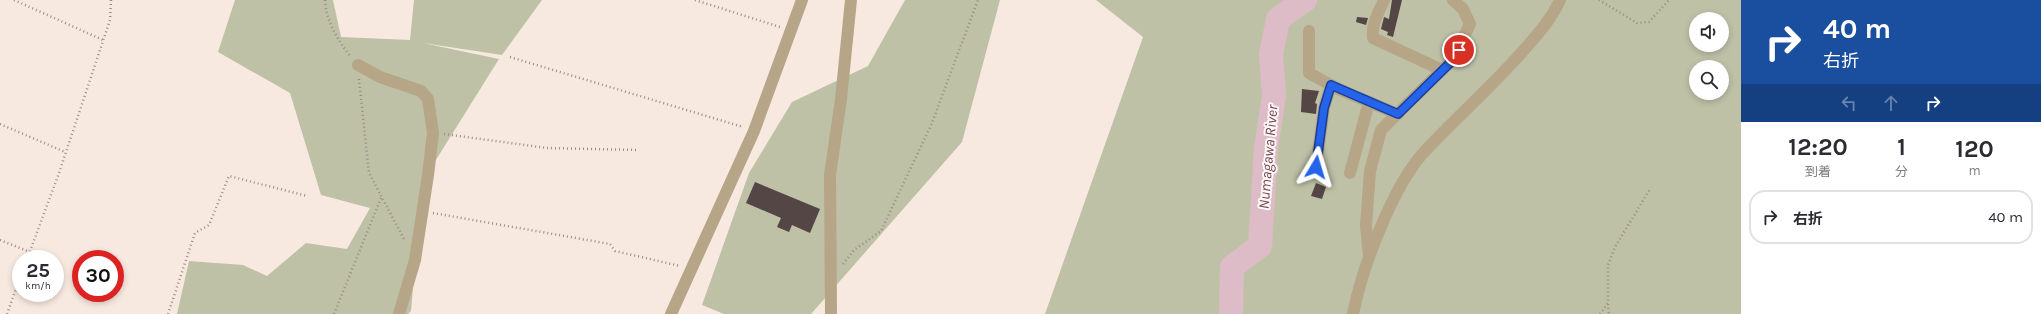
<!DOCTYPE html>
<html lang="ja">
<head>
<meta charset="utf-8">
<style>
	body { margin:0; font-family:Karla,"Noto Sans JP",sans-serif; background:#f2f2f3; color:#2b2b33; height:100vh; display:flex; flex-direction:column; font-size:15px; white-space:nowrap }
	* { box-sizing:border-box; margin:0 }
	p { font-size:13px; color:#7c7c81 }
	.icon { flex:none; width:22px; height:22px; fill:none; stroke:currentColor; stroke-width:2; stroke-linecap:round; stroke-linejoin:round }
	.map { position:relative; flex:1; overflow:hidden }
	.details { display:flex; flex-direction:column; background:#fff; width:300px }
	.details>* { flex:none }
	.hud { background:#1a4fa0; color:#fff; overflow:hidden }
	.controls { position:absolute; left:1689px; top:12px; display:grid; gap:8px }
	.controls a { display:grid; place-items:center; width:40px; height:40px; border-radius:50%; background:#fff; box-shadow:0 2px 6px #0003; font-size:20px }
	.speed { position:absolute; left:12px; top:250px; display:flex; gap:8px; font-size:20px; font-weight:700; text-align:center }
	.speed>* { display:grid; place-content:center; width:52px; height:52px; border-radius:50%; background:#fff; box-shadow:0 2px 6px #0003; line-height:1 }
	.speed small { font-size:10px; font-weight:400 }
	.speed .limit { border:6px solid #d22; background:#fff; color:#111 }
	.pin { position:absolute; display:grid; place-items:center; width:34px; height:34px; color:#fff; margin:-17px; border:2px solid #fff; border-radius:50%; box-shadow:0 1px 4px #0007 }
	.me { position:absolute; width:44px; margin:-22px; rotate:7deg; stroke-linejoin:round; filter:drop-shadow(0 0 3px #0008) }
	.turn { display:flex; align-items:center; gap:14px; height:84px; padding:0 16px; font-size:18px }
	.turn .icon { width:52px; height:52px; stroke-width:2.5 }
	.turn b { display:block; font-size:28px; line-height:34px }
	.lanes { display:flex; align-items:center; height:38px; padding:0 16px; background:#0003; justify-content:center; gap:20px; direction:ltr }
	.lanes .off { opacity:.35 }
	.eta { display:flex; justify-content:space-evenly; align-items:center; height:68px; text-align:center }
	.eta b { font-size:24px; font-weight:700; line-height:28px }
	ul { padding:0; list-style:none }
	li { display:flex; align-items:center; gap:12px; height:54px; margin:0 8px 6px; padding:0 8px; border:2px solid #e1e1e2; border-radius:16px }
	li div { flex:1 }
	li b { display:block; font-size:15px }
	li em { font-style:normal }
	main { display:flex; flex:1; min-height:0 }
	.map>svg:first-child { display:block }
	.green { fill:#bec1a6; fill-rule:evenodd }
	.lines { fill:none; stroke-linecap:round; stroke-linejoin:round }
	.river { stroke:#ddbcc8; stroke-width:24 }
	.building { fill:#544644 }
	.path { stroke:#978d86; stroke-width:2.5; stroke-dasharray:1 3; stroke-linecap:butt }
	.minor { stroke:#b6a587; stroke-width:12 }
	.route-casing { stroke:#184099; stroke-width:10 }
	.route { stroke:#2563eb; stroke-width:7 }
	.labels { text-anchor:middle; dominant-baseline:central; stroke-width:4; stroke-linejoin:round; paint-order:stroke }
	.water-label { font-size:15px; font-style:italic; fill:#76465a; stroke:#fef8f5 }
</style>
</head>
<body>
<main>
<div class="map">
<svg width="1741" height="314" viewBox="0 0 1741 314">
	<rect width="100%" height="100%" fill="#f8e9e0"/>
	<g class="green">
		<path d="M235,0H333L341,37L410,40L414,0H542L502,55L423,43L499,59L429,171L416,254L411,311L408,314H177L189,261L243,265L267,276L306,243L347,249L370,208L321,195L290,93L218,52Z"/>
		<path d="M905,0H1000L962,142L811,314H724L702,305L749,173L792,102L868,66Z"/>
		<path d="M1096,0H1741V314H1045L1143,37ZM1696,19H1722V45H1696ZM1696,67H1722V93H1696Z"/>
	</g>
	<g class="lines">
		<path class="river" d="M1231,314L1232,267L1260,246L1266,147L1274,96L1271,55L1278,19L1305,0"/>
	</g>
	<g class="building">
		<path d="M1392,0H1402L1393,37L1387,35L1388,32L1381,29L1384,17L1389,19Z"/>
		<path d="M1357,17L1368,18L1366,25L1356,22Z"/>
		<path d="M1302,89L1319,91L1315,103L1317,104L1316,114L1301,112Z"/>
		<path d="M755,182L820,209L810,233L792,225L789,232L777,227L781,218L746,203Z"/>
		<path d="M1316,183L1326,187L1322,199L1311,196Z"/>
	</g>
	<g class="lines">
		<g class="path">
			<path d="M14,0L103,40"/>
			<path d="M325,0C326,21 338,41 351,57"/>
			<path d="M695,0L780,27"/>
			<path d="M1599,0L1637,23L1649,22L1669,0"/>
			<path d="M510,57L743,127"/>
			<path d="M359,79L369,173L405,241"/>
			<path d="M0,124L65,152"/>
			<path d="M444,134L547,148L639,150"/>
			<path d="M433,213L610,244L615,251L680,266"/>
			<path d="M0,240L30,252"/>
			<path d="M27,259L59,173L110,20L111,0"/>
			<path d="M843,264L854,250L881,231L932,123L978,0"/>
			<path d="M1608,304L1609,314"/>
			<path d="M7,314L21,275"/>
			<path d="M168,314L195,233L209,225L229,176L307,196"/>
			<path d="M334,314L381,198"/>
			<path d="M1600,314L1608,303V265L1615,247L1650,189"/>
		</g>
		<g class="minor">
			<path d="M1309,31V73L1338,89L1398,114"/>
			<path d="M358,65L380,77L421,91L428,99L433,133L428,175L415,260L399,314"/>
			<path d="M1442,70L1452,61L1470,24L1463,9L1453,0"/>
			<path d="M1316,167L1324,108L1331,85"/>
			<path d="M1350,173L1369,102"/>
			<path d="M1369,256L1366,226L1370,171L1381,130L1442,70L1373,38C1371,24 1379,12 1384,0"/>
			<path d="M671,314L754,131L802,0"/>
			<path d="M831,314L830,175L841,99L851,0"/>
			<path d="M1353,314C1362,268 1393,185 1425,151C1457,117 1492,86 1523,51C1537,35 1551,20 1560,0"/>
		</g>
	</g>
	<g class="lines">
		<defs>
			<path id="route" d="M1316,167L1324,108L1331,85L1398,114L1452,61L1459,50"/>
		</defs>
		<use href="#route" class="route-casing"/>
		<use href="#route" class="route"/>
	</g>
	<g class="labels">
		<g class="water-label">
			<text transform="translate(1268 157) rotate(-85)">Numagawa River</text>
		</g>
	</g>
</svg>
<div class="controls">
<a><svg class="icon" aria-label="sound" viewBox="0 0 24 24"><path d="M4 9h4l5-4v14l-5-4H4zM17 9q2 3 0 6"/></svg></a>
<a><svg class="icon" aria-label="search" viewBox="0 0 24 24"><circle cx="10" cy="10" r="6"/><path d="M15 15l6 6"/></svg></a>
</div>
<div class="speed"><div>25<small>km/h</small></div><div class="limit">30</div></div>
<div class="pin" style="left:1459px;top:50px;background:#d93025"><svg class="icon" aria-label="arrive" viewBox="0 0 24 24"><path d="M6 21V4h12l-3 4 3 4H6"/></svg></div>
<svg class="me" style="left:1316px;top:167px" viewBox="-20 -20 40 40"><path d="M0-17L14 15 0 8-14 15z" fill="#2563eb" stroke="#fff" stroke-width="4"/></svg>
</div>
<section class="details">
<div class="hud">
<div class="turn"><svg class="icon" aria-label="right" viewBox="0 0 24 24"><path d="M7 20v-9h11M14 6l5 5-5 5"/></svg><div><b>40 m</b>右折</div></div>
<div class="lanes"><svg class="icon off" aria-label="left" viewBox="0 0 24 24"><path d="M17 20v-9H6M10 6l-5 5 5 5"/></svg><svg class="icon off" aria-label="ahead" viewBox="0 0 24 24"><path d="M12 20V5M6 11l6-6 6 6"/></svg><svg class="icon" aria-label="right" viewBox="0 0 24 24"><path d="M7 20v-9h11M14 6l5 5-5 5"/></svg></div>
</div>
<div class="eta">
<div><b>12:20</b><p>到着</p></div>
<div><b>1</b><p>分</p></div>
<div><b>120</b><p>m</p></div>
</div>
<ul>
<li><svg class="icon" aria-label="right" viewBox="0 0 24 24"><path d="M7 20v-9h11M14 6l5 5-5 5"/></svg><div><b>右折</b></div><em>40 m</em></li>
</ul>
</section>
</main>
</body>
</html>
